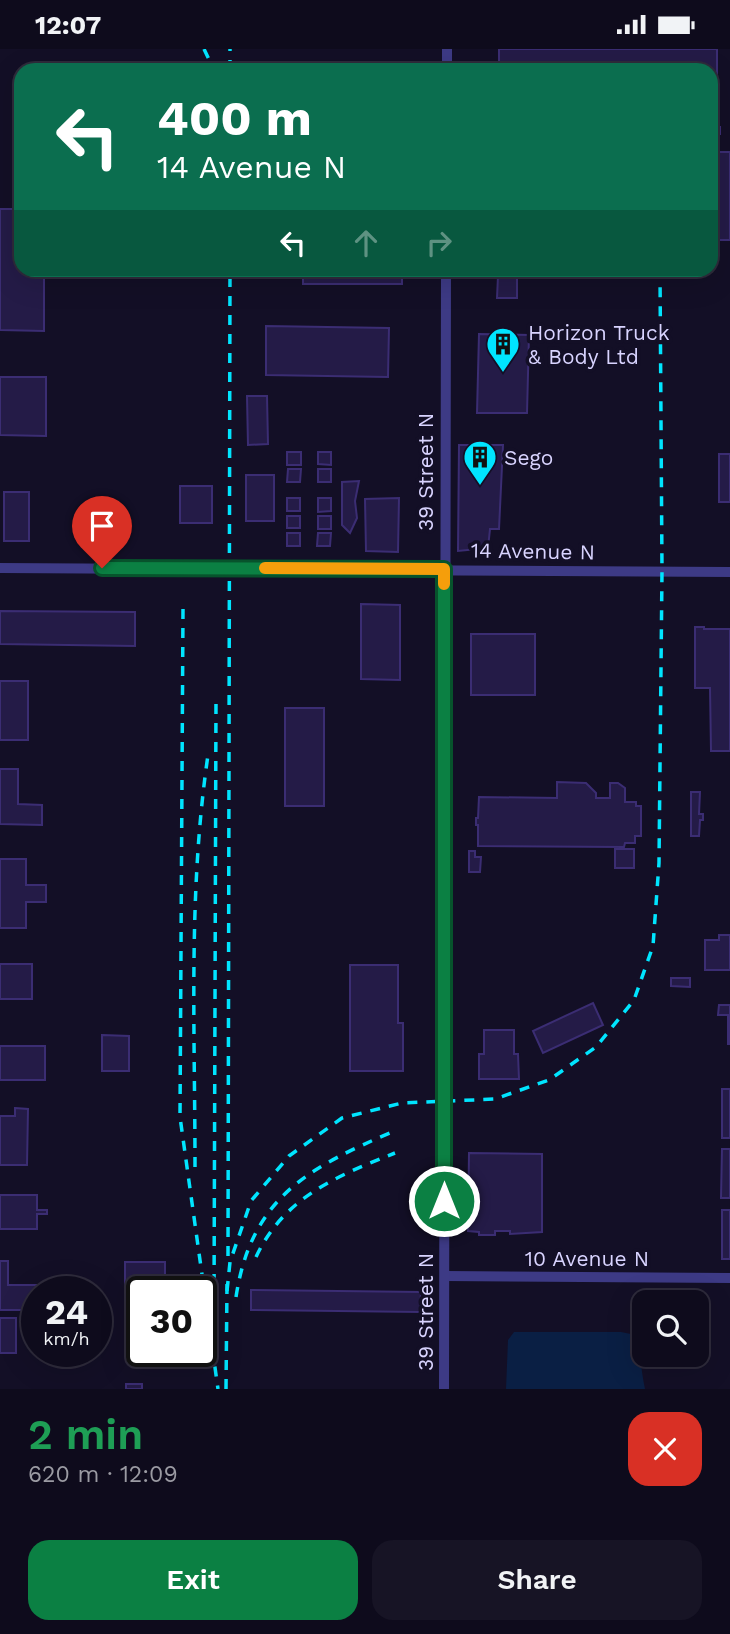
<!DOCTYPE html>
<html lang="en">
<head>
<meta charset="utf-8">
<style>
	body { margin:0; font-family:"Work Sans",sans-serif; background:#171425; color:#f1f3f6; height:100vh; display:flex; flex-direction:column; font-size:26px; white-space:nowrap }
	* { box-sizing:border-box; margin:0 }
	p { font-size:23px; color:#9b9ba3 }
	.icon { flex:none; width:38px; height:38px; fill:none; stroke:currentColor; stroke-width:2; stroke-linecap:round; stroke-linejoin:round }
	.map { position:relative; height:1340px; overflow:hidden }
	.side { display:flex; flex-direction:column; background:#0e0b1c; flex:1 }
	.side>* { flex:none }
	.hud { position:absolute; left:14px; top:14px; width:704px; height:214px; border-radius:21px; box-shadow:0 7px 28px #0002,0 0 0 2px #2e2b3b; background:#0b6e4f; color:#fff; overflow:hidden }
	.controls { position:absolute; left:632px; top:1241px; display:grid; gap:14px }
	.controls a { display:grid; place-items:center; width:77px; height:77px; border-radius:14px; background:#0e0b1c; box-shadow:0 7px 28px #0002,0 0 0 2px #2e2b3b; font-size:35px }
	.speed { position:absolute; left:21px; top:1227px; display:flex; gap:14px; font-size:35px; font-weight:700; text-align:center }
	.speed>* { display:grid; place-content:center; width:91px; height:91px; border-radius:50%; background:#0e0b1c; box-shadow:0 7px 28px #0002,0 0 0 2px #2e2b3b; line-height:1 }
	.speed small { font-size:18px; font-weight:400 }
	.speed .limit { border:4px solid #111; border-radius:10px; background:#fff; color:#111 }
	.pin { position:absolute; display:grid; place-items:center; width:60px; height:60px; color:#fff; margin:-72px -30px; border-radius:50% 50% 50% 0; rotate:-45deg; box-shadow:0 0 7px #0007 }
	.pin .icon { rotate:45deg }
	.me { position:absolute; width:77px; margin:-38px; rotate:0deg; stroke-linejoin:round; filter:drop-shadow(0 0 5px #0008) }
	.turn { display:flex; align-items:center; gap:24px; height:147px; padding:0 28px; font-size:32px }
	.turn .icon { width:91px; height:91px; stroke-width:2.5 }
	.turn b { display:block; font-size:49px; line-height:60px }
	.lanes { display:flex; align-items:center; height:66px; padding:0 28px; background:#0003; justify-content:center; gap:35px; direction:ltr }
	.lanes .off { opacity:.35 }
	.round { display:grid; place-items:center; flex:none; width:74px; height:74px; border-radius:21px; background:#171425 }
	.summary { display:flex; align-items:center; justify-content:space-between; height:119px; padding:0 28px }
	h1 { font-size:42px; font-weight:600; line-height:52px; color:#1e9e55 }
	.primary-button { display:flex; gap:14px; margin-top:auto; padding:14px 28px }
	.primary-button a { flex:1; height:80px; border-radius:21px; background:#0b8043; color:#fff; font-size:28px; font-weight:600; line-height:80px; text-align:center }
	.primary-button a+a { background:#171425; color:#f1f3f6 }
	.status { display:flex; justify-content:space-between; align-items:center; height:49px; padding:0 35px; background:#0e0b1c; direction:ltr }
	.status svg { height:19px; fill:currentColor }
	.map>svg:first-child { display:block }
	.water { fill:#0a1f44 }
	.building { fill:#241b47; stroke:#3b2d73; stroke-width:2 }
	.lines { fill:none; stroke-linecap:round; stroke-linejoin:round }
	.street { stroke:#3d3a85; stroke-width:10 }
	.rail { stroke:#00e5ff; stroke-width:3.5; stroke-dasharray:10 9; stroke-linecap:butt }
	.route-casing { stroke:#07532c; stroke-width:18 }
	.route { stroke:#0b8043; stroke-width:12 }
	.slow { stroke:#f59e0b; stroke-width:12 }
	.labels { text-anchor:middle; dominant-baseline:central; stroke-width:7; stroke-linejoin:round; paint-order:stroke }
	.poi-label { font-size:21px; fill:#d9d4ff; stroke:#130f26; text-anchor:start }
	.street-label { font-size:21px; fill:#d9d4ff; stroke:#130f26 }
</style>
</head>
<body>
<div class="status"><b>12:07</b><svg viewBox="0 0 49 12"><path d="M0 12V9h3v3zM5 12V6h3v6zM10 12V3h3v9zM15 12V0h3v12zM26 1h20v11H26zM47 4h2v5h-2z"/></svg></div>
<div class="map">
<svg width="730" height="1340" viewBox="0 0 730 1340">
	<rect width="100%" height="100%" fill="#130f26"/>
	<path class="water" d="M514,1283H621L631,1285C641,1300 641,1322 645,1340H506L508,1291Z"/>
	<g class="building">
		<path d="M499,0H717V78H720V85H717V103H730V191H710V21H499Z"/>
		<path d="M0,160H21V220H44V282L0,281Z"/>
		<rect x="303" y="220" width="99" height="15"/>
		<path d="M498,227L517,228V249H497Z"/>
		<path d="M266,277L389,279L388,328L266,326Z"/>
		<path d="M479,285L529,286L527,364H477Z"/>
		<path d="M0,328H46V387L0,386Z"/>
		<path d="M247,347H267L268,395L248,396Z"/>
		<path d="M459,396H503L499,480H490L488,499L458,502Z"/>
		<rect x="287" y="403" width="14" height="13"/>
		<path d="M318,403H331V416L318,415Z"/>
		<rect x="719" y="405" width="11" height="48"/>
		<path d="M288,420H301L300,433H287Z"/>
		<rect x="318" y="420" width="13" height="13"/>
		<rect x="246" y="426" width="28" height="46"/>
		<path d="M359,432L355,452L357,469L350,484L342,476V433Z"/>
		<rect x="180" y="437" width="32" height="37"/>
		<rect x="4" y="443" width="25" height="49"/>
		<rect x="287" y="449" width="13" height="13"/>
		<path d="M318,449H331V462L318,463Z"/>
		<path d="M399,449L398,503L366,502L365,450Z"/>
		<rect x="287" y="467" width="13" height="12"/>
		<rect x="318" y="467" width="13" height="13"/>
		<rect x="287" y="484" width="13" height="13"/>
		<path d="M318,484H331L330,497H317Z"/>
		<path d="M361,555L400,556V631L361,630Z"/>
		<path d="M0,562L135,563V597L0,595Z"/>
		<path d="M695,578H704V580H730V702H711L710,639H695Z"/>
		<rect x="471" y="585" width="64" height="61"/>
		<rect x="0" y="632" width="28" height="59"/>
		<rect x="285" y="659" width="39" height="98"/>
		<path d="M0,720H18V755L42,756V776L0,775Z"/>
		<path d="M557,733L586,734L596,744V749H610V734H618L625,739V753H636V757H641V787H635V794H625L624,798L478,797V776H476V769H478L479,748L557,749Z"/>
		<path d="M691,743H700L699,765H703V771H700L699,787H691Z"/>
		<rect x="615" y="800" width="19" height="19"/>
		<path d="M469,802H475V808H481L480,823H469Z"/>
		<path d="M0,810H26V836H46V853H26V879H0Z"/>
		<path d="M719,886H730V921H705V891H719Z"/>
		<rect x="0" y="915" width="32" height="35"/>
		<path d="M350,916H398V974H403V1022H350Z"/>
		<path d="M671,929H690V938L671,937Z"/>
		<path d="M593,954L603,976L543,1004L533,982Z"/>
		<path d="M719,956H730V995H728V966H718Z"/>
		<path d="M484,981H514V1005H518L519,1030H479V1005H484Z"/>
		<path d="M102,986L129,987V1022H102Z"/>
		<rect x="0" y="997" width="45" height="34"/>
		<rect x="722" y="1040" width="8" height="49"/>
		<path d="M15,1059L28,1060L27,1116H0V1067H15Z"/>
		<path d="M722,1100H730V1149H721Z"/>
		<path d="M469,1104L542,1105V1183L510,1185V1182H495V1186H479V1183L468,1182Z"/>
		<path d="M0,1146H37V1161H47V1165H37V1180H0Z"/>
		<rect x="722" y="1161" width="8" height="49"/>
		<path d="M0,1212H8V1236H66V1242H37V1261H0Z"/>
		<path d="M125,1213H165V1242H142V1262H125Z"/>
		<path d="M251,1241L421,1243L420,1263L251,1261Z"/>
		<rect x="0" y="1269" width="16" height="35"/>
		<path d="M145,1302H165V1311H144Z"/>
		<rect x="126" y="1335" width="16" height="5"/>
	</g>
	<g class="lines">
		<g class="street">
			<path d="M447,21V0"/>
			<path d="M0,519L730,523"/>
			<path d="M445,1227L730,1229"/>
			<path d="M444,1340L446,220"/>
		</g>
		<g class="rail">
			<path d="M204,0L214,21"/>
			<path d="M230,21V0"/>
			<path d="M183,560L180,1068L218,1340"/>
			<path d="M195,1118C195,980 188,842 208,706"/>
			<path d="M228,1207L230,220"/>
			<path d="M256,1208C284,1148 337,1127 395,1104"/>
			<path d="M227,1242L230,1213L251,1152L289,1107L342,1069L402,1054L495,1050L549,1031L596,998L634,951L653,897L659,814L662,522L660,223"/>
			<path d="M236,1248C251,1149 308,1119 392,1083"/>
			<path d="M214,1254L216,651"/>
			<path d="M226,1340L227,1235"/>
		</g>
	</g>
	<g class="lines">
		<defs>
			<path id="route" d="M102,519L444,520V1152"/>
		</defs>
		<use href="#route" class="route-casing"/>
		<use href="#route" class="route"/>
		<path class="slow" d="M265,519L444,520V535"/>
	</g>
	<defs>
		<symbol id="building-pin" viewBox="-11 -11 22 30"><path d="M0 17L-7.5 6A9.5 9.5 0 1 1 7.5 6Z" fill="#00e5ff" stroke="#130f26"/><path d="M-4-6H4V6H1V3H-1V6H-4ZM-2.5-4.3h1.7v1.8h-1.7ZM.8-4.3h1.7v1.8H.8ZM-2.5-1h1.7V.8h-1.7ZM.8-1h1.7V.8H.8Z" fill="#111"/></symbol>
	</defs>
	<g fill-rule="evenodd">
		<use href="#building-pin" x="484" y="276" width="38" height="52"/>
		<use href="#building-pin" x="461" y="389" width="38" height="52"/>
	</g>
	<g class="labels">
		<g class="poi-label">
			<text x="528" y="283">Horizon Truck<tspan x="528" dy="24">&amp; Body Ltd</tspan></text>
			<text x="504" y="408">Sego</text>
		</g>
		<g class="street-label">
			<text transform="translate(425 423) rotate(-90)">39 Street N</text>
			<text transform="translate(533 502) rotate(1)">14 Avenue N</text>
			<text x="587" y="1209">10 Avenue N</text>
			<text transform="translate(425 1263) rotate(-90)">39 Street N</text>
		</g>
	</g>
</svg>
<div class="controls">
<a><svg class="icon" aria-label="search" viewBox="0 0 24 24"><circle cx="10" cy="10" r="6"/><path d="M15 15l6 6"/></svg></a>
</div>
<div class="speed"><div>24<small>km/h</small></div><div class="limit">30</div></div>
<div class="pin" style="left:102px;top:519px;background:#d93025"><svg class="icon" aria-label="arrive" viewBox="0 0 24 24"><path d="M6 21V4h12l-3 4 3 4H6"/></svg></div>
<svg class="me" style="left:444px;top:1152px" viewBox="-20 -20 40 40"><circle r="17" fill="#0b8043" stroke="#fff" stroke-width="3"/><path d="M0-11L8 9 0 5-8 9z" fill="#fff"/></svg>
<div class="hud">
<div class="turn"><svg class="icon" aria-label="left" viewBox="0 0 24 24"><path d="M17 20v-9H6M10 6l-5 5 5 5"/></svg><div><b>400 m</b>14 Avenue N</div></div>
<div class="lanes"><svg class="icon" aria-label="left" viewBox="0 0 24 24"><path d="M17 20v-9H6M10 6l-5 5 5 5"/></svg><svg class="icon off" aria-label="ahead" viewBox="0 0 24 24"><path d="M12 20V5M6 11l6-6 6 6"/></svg><svg class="icon off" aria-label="right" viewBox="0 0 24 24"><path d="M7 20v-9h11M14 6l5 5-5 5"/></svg></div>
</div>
</div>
<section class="side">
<div class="summary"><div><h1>2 min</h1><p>620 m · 12:09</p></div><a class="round" style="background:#d93025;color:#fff"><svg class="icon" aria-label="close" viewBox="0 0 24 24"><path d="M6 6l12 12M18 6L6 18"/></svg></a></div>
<div class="primary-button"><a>Exit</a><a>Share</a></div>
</section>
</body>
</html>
